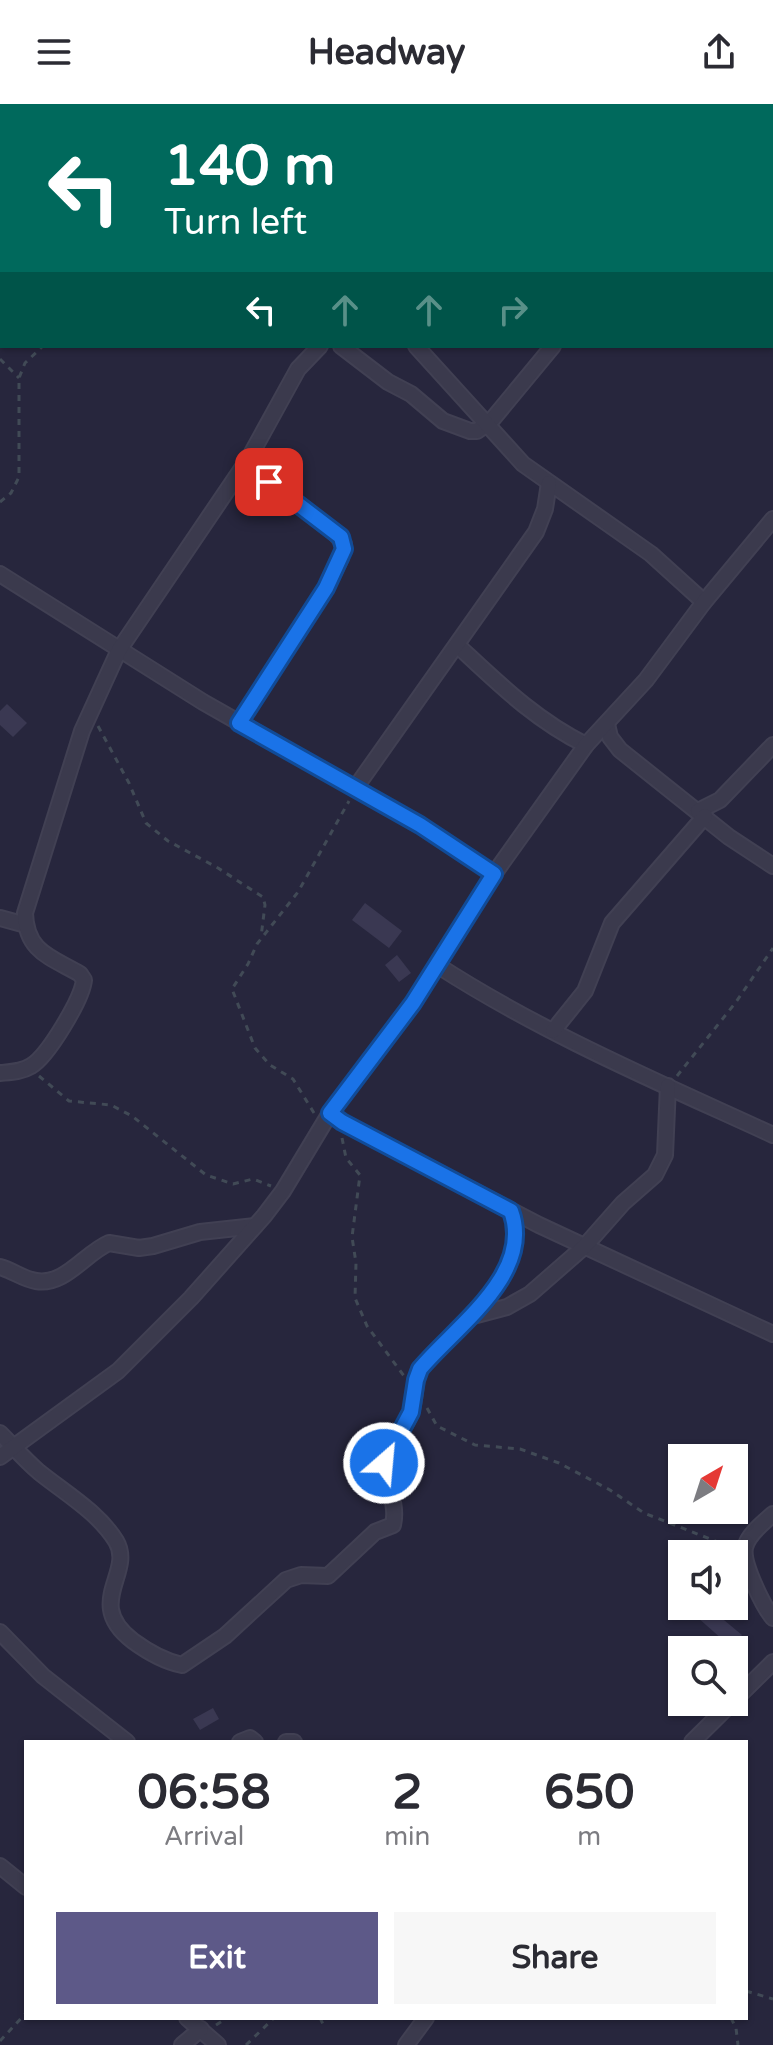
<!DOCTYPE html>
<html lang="en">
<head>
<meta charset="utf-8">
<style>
	body { margin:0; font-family:"Varela Round",sans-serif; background:#f7f7f7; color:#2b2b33; height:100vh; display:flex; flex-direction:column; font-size:30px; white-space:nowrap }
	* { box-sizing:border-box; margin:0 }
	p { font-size:26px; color:#7c7c81 }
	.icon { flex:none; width:44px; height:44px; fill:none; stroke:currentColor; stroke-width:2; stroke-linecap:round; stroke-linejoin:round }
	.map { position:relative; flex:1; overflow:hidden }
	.sheet { position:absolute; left:24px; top:1636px; width:724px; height:280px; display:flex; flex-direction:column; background:#fff; border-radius:0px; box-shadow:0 2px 6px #0004 }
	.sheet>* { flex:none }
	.guide { position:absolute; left:0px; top:0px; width:774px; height:244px; box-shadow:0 2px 6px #0004; background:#00695c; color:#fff; overflow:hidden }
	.needle { width:52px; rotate:39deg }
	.tools { position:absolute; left:668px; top:1340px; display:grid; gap:16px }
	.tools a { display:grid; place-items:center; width:80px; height:80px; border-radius:0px; background:#fff; box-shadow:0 2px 6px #0004; font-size:40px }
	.pin { position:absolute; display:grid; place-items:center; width:68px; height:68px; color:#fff; margin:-34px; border-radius:16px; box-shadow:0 4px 12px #0006 }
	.me { position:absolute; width:88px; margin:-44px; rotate:27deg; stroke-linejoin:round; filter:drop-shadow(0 0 6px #0008) }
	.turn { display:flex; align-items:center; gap:28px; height:168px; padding:0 32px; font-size:36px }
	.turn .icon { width:104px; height:104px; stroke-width:2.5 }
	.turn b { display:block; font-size:56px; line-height:68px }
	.lanes { display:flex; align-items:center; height:76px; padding:0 32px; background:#0003; justify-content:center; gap:40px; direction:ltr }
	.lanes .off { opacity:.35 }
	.eta { display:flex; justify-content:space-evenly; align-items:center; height:136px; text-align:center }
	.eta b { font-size:48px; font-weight:700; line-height:56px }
	.cta { display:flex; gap:16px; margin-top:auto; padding:16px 32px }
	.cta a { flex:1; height:92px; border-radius:0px; background:#5d5988; color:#fff; font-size:32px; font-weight:700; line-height:92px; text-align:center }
	.cta a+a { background:#f7f7f7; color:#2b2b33 }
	header { display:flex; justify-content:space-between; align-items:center; height:104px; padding:0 32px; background:#fff; font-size:36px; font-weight:700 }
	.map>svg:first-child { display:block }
	.building { fill:#3a3852 }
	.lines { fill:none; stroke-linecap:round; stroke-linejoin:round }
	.street-casing { stroke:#414053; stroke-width:18 }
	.path { stroke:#414a56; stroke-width:3; stroke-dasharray:6 6; stroke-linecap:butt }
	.street { stroke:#3b3a4d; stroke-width:14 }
	.route-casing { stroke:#114b97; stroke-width:20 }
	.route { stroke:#1a73e8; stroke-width:14 }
</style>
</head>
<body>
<header><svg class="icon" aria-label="menu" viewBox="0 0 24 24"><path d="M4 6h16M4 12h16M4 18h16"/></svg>Headway<svg class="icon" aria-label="share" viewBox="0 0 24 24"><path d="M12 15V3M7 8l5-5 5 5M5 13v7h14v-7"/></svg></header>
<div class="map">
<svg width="773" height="1941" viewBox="0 0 773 1941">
	<rect width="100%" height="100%" fill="#27263d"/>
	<g class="building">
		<path d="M7,600L27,619L13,633L0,621V607Z"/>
		<path d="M365,799L402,827L389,844L352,816Z"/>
		<path d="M397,851L411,869L399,878L385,861Z"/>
		<path d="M707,1502L742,1531L731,1543L697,1513Z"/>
		<path d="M213,1604L219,1615L200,1626L193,1615Z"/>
	</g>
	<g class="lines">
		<defs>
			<g id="street">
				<path d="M29,0L31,2"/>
				<path d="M291,0L294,2"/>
				<path d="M589,0L592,2"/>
				<path d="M555,2L556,0"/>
				<path d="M0,18L2,22"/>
				<path d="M772,102H773"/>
				<path d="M772,223L773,224"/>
				<path d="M341,242L388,278L411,290L443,317L470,327H477L491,317L553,242"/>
				<path d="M416,242L523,360L651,450L704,498"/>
				<path d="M0,470L203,598L420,721L494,770"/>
				<path d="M457,541C498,579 535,616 586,641"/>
				<path d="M239,619L326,484L341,454L344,440L332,426L260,370L249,354"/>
				<path d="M607,620L610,633L620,646L729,733L773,762"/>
				<path d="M356,683L536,428L545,405L549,379"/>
				<path d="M698,707L720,696L773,641"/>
				<path d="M0,814L26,821"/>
				<path d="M437,861C542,929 660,979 773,1031"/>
				<path d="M553,927L585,887L612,819L705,712"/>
				<path d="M0,969C11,968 21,968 31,962C48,952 82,895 84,876L80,870C51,853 26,848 25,809L82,627L119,546L249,354L298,265L320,242"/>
				<path d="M330,1009L342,1018L539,1121L773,1230"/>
				<path d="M0,1163C12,1166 23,1175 36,1177C65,1182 85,1149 109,1139L139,1144L153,1142L200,1128L255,1122"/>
				<path d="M473,1212L507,1203L530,1190L585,1142L623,1099L655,1071L665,1051L668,982"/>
				<path d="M0,1329C13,1342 25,1356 39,1368C65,1389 98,1408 116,1437C135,1469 83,1499 133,1537C148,1548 163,1557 182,1561L225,1532L286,1476L301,1471L328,1472L375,1428L393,1421C399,1395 381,1375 384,1359C388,1340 405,1326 411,1309C416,1294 414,1279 420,1265C455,1223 534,1170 511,1107"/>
				<path d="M0,1353L118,1267L191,1194L264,1112L283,1087L330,1009L413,899L494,770L586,641L646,576L704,498L773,415"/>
				<path d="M773,1410C764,1418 747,1431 745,1444C742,1459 763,1502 773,1514"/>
				<path d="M0,1528L43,1572L127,1638"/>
				<path d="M240,1638L250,1634L255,1638"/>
				<path d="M286,1638H294"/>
				<path d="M692,1638L773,1558"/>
				<path d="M0,1762L26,1783"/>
				<path d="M187,1914L218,1941"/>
				<path d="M182,1941L201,1925"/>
				<path d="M406,1941L426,1914"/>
			</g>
		</defs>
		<use href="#street" class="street-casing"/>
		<g class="path">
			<path d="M0,255L19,274"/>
			<path d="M0,398L11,389L19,373V274L25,259L43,242"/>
			<path d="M98,622L129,679L146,719L168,737L218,764L263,793L265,801L261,833"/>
			<path d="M39,972L69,997L111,1001L132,1012L206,1071L233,1080L253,1075L271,1082"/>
			<path d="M677,972L736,898L773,844"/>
			<path d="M314,1009L293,975L270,961L255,944L232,885L248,860L257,840L298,788L349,697"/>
			<path d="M342,1034L346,1054L360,1071L352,1133L356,1159L355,1194L367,1222L404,1272"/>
			<path d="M427,1304L437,1322L475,1341L520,1345L559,1359L610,1386L644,1409L733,1444"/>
			<path d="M746,1887L773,1895"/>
			<path d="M320,1914L324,1922"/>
			<path d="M731,1914L736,1924L738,1941"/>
			<path d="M216,1921L227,1914"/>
			<path d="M0,1937L26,1909"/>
			<path d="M246,1941L274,1914"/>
		</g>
		<use href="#street" class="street"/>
	</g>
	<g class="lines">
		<defs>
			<path id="route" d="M269,378L341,433L344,445L326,484L239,619L420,721L494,770L413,899L330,1009L342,1018L511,1107C534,1170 455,1223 420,1265L416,1276L411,1308L384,1359"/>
		</defs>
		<use href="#route" class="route-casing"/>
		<use href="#route" class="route"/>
	</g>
</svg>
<div class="tools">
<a><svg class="needle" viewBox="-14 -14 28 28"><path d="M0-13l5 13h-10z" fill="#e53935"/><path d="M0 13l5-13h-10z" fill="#7c7c81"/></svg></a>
<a><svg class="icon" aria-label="sound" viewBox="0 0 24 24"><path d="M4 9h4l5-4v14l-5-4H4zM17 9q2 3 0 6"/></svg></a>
<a><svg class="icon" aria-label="search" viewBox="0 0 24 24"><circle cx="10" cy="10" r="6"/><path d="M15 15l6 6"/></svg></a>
</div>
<div class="pin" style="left:269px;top:378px;background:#d93025"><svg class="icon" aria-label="arrive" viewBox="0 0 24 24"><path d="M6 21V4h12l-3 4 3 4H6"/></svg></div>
<svg class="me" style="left:384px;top:1359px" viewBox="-20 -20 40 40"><circle r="17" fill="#1a73e8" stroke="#fff" stroke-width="3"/><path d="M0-11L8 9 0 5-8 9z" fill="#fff"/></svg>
<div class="guide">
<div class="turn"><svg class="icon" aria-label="left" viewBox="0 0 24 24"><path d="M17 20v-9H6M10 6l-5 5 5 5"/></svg><div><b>140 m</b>Turn left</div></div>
<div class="lanes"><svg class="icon" aria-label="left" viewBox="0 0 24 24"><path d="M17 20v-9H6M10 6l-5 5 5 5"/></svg><svg class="icon off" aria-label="ahead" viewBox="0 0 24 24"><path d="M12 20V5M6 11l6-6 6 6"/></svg><svg class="icon off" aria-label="ahead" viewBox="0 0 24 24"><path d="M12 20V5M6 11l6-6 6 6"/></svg><svg class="icon off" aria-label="right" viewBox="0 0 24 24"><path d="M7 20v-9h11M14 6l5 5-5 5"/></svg></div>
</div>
<section class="sheet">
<div class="eta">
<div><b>06:58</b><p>Arrival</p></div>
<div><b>2</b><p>min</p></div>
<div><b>650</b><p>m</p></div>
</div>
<div class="cta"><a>Exit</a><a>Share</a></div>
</section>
</div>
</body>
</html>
